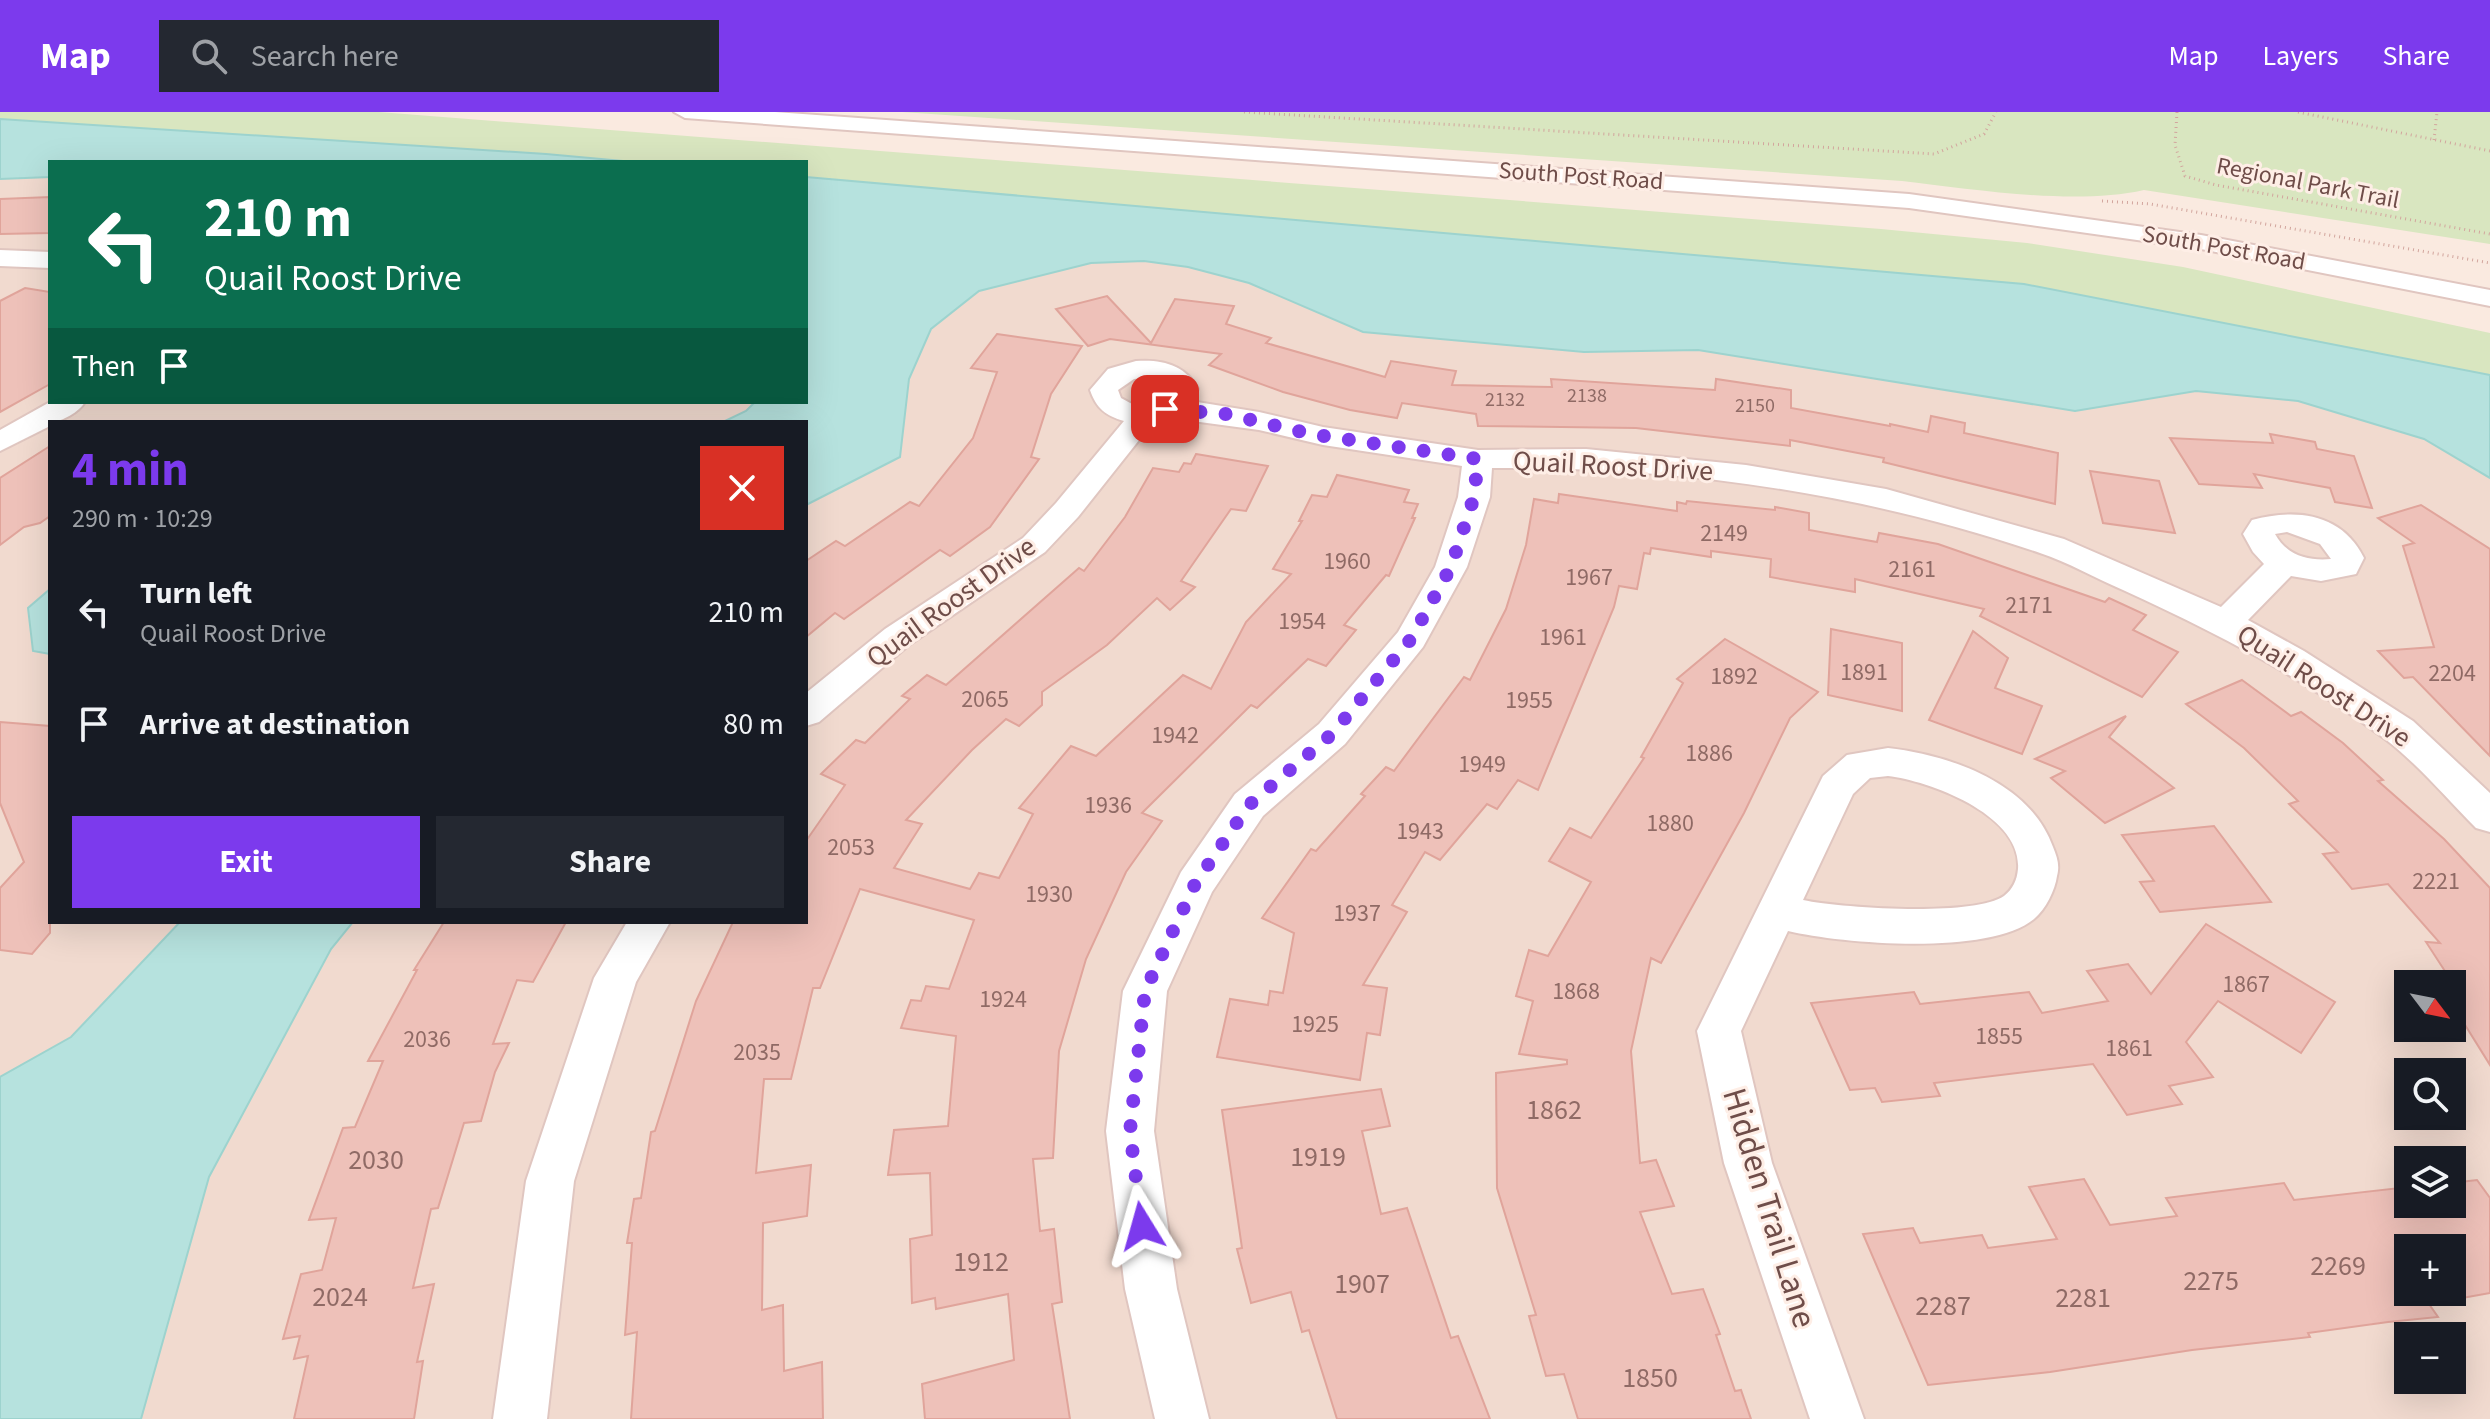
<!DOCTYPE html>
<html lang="en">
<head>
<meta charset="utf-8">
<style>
	body { margin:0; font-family:"Source Sans 3",sans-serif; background:#242831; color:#f1f3f6; height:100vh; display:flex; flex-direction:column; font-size:30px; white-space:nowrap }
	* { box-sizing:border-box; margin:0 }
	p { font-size:26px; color:#9ea1a6 }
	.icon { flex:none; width:44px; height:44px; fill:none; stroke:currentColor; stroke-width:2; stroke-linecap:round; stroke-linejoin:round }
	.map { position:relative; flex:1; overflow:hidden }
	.details { position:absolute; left:48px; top:308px; width:760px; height:504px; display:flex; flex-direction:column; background:#171b24; border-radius:0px; box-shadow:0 8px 32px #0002 }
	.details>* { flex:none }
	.guide { position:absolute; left:48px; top:48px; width:760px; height:244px; border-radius:0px; box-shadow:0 8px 32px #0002; background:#0b6e4f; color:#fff; overflow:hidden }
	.needle { width:52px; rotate:122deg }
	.tools { position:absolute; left:2394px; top:858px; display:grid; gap:16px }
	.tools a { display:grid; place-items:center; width:72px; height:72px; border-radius:0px; background:#171b24; box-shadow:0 8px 32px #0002; font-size:40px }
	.pin { position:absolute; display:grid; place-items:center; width:68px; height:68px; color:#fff; margin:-34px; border-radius:16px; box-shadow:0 4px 12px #0006 }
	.me { position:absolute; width:88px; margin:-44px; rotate:352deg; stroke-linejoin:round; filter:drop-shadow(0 0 6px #0008) }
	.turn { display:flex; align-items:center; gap:28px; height:168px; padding:0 24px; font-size:36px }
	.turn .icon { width:104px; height:104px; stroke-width:2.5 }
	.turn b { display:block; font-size:56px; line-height:68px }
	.then { display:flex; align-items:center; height:76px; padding:0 24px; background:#0003; gap:16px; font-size:30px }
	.round { display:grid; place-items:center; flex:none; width:84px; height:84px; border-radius:0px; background:#242831 }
	.summary { display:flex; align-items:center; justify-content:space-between; height:136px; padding:0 24px }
	h1 { font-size:48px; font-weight:700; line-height:60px; color:#7c3aed }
	.primary-button { display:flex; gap:16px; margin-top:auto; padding:16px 24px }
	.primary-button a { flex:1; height:92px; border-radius:0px; background:#7c3aed; color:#fff; font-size:32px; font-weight:700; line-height:92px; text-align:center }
	.primary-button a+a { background:#242831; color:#f1f3f6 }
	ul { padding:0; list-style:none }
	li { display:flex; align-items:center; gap:24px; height:112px; padding:0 24px }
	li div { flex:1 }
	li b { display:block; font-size:30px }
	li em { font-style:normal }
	header { display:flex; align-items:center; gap:48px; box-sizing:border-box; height:112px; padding:0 40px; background:#7c3aed; color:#fff }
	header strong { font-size:38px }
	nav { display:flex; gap:44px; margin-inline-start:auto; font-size:28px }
	.search { width:560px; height:72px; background:#242831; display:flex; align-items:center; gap:20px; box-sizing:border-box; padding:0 28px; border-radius:0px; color:#9ea1a6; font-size:30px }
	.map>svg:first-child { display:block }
	.residential { fill:#f1dacf; fill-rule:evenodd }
	.green { fill:#d9e6c0 }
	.water { fill:#b6e2de; stroke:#9dd3ce; stroke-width:2 }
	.building { fill:#eec1b9; stroke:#e0a49b; stroke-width:2; fill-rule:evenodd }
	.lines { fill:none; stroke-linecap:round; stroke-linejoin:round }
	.minor-casing { stroke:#e0c6c0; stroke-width:4 }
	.path { stroke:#d2a59d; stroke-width:3; stroke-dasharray:1 4; stroke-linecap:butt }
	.minor { fill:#fff; fill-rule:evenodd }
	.route { stroke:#7c3aed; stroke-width:14; stroke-dasharray:0 25.2 }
	.labels { text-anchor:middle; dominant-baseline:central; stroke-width:6; stroke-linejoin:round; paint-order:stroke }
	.far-number-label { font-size:20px; fill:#8f6a65 }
	.far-street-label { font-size:24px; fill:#6f4d49; stroke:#feeee6 }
	.number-label { font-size:24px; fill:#8f6a65 }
	.street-label { font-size:28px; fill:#6f4d49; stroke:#feeee6 }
	.near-number-label { font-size:28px; fill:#8f6a65 }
	.near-street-label { font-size:34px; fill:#6f4d49; stroke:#feeee6 }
</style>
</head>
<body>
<header>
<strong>Map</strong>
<div class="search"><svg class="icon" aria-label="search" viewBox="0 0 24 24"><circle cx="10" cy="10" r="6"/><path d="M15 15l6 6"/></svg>Search here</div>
<nav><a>Map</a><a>Layers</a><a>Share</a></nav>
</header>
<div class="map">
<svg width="2490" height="1307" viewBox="0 0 2490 1307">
	<rect width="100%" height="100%" fill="#faeae0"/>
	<path class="residential" d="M0,7L50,50V290H806V65L2490,263V1307H0ZM50,310H806V810H50ZM2408,872H2452V916H2408ZM2408,960H2452V1004H2408ZM2408,1048H2452V1092H2408ZM2408,1136H2452V1180H2408ZM2408,1224H2452V1268H2408Z"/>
	<g class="green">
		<path d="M0,0H379L1881,117L2027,131L2183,155L2490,221V263L2024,172L806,65V50H634L0,7Z"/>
		<path d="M902,0H2490V132L2144,78C2074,94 1973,77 1902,69Z"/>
	</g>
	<g class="water">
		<path d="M0,7L546,42L634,50H50V65L0,67Z"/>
		<path d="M806,65L2024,172L2490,263V366L2424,327L2298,289L2196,279L2075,299L1698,238L1584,240L1363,220L1249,171L1188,155L1144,149L1091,151L979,179L931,217L909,267L900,345L806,393V310H723L746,299L755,290H806Z"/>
		<path d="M50,477V542L33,539L28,496Z"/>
		<path d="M180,810H353L331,837L209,1065L141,1307H0V965L71,925Z"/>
	</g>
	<g class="building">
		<path d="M50,85V121L0,122V87Z"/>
		<path d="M25,176L50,180V272L0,300V189Z"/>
		<path d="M1107,184L1151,231L1175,187L1234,194L1226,212L1271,226L1266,231L1385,265L1391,249L1456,259L1452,273L1552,275L1551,267L1715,278L1716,267L1791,278V296L1890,314V312L1928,320L1931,304L1965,311L1964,321L2058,341L2055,392L1883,350L1884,346L1790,328V334L1636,316L1478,314L1476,302L1402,291L1397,306L1350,298L1283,280L1209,253L1221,242L1110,227L1088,234L1056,197Z"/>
		<path d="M997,222L1082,234L1051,282L1031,345L1039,347L990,415L950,444L940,438L844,507L835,501L806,525V449L836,429L845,434L910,390L919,394L973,326L997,260L971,256Z"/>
		<path d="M2270,322L2315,330L2317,337L2354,344L2372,396L2335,390L2330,376L2254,362L2262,376L2199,372L2170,326L2273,331Z"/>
		<path d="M50,334V404L40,411L24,415L0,433V366Z"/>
		<path d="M1196,342L1268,354L1246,399L1231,397L1181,469L1195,475L1170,498L1157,486L1107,533L1042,580V593L1019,614L1006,607L972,638L906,708L922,712L894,756L970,777L979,761L999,766L1033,702L1019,696L1071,634L1096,644L1183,563L1211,577L1246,510L1291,462L1273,457L1302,409H1299L1312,383L1327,385L1337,363L1409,378L1404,390L1418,392L1412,406H1415L1389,464L1386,463L1344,513L1356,518L1326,554L1308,547L1257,596L1251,593L1142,701L1162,709L1126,760L1086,847L1059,939L1053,1046L1033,1047L1040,1119L1054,1117L1062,1190L1052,1192L1070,1307H925L922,1272L1014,1248L1008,1182L936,1197L935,1186L912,1191L910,1127L932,1123L930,1061L888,1063L894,1018L948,1014L956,924L901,916L911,888L921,889L926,874L949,877L974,808L860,777L820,876H813L791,967H764L756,1061L811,1053L807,1104L763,1111L762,1198L783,1193L784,1259L822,1250L823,1307H631L637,1220L625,1223L632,1131H627L634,1087L641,1086L651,1020L655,1019L696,889L733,810H806V729L845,673L821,662L856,628L865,631L910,587L902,584L927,563L946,573L1079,456L1084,459L1125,405L1153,356L1179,360L1184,351L1191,352Z"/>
		<path d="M2090,359L2159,369L2175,421L2103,411Z"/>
		<path d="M1559,382L1677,399V390L1686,392L1687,389L1775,398V395L1809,401V418L1877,430L1879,421L1938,432L2105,490L2109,486L2146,503L2133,518L2178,540L2142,585L1980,504L1984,497L1855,467V480L1770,465L1771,447L1711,439V445L1651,436L1650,442L1644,441L1637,477L1619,474L1614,495L1538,678L1518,668L1497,697L1487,692L1440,748L1425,740L1392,793L1407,800L1363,873L1387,876L1380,923L1367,921L1360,968L1217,945L1230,887L1268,893L1270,879L1283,881L1294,821L1262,806L1311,737L1316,739L1365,684L1361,682L1386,655L1394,659L1464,565L1470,568L1506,497L1526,433L1534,387L1558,391Z"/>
		<path d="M2421,393L2490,437V644L2413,565L2404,566L2378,539L2434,535L2403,434L2414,431L2378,406Z"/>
		<path d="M1831,517L1902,531V599L1828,583Z"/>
		<path d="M1973,519L2008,546L1995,576L2042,594L2022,642L1929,608Z"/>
		<path d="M1725,527L1818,580L1790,606L1744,701L1661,851L1651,846L1631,939L1640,1051L1656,1048L1674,1094L1640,1100L1672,1182L1703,1177L1720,1222L1716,1223L1735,1279L1741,1278L1751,1307H1578L1564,1262L1546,1264L1529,1204L1536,1203L1497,1076L1496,961L1567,952V948L1519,942L1533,889L1516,884L1529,838L1548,844L1591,770L1549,749L1570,716L1591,726L1644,646L1641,645L1683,571L1677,567Z"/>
		<path d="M2242,568L2291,604L2301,600L2343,631L2383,668L2378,669L2444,727L2490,776V953L2452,892V870L2426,830L2440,831L2388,772L2352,777L2323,742L2338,740L2289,692L2298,689L2244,636L2186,592Z"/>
		<path d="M2126,604L2109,625L2174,676L2105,711L2051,666L2065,659L2035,647Z"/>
		<path d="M0,610L50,614V821L32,842L0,838V776L24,750L0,691Z"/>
		<path d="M2214,714L2271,790L2160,800L2140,770L2154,769L2122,723Z"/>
		<path d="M444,810H566L533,870L517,868L493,932L509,931L495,960L481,1009L464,1011L438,1096L431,1097L413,1176L434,1172L417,1250L423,1249L414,1307H294L308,1244L294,1247L300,1224L283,1227L301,1162L322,1158L336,1106L309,1108L343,1016L355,1015L383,949H368L417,858H414Z"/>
		<path d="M2206,812L2335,890L2301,941L2218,889L2186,930L2213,965L2169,974L2182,992L2127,1003L2093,952L1934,971L1940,984L1882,990L1875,976L1850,978L1811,891L1914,880L1920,892L2029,880L2042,901L2108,889L2087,859L2128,852L2151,882Z"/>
		<path d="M1381,977L1390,1014L1362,1019L1381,1102L1407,1096L1451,1226L1458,1224L1490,1307H1337L1309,1218L1302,1220L1291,1180L1251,1191L1237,1137L1242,1136L1222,998Z"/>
		<path d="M2084,1067L2110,1113L2177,1104L2166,1086L2284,1071L2294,1088L2408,1075V1092H2452V1071L2477,1068L2490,1086V1181L2429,1192L2438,1205L2388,1210L2308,1221L2310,1225L2192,1238L2050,1260L1928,1273L1863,1122L1913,1116L1920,1131L1982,1123L1988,1136L2057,1127L2029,1075ZM2408,1136H2452V1180H2408Z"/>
	</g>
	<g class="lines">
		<defs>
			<g id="minor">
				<path d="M674,0H775L1909,82L2201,123L2490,178V194L2201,137L1909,96L685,6Z"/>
				<path d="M0,138L50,140V156L0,154Z"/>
				<path d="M1136,249C1162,247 1186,253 1198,277L1191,289L1259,300L1323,315L1478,338L1586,337L1746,353L1886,377L2064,427L2221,495L2264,452L2253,440L2243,422L2252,408C2296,396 2342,401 2364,446L2356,462L2321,469L2291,464L2248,508L2304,539L2413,609L2490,681V720L2476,716C2447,687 2418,652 2385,627C2304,566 2215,520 2123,478C2095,466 2068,450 2040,441C1864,381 1677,354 1492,356L1490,385L1467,455L1423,535L1345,632L1263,704L1212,780L1167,879L1154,1019L1177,1177L1209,1307H1155L1125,1177L1106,1019L1123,879L1181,760L1235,682L1319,612L1398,520L1435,455L1458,385L1462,354L1323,333L1259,318L1170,306L1147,318L1078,405L1045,440L909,533L819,610L806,614V581L885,517L1023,426L1056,391L1124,309C1106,304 1096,296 1090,278L1108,257ZM1150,265L1160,268L1170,277L1158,289L1132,292L1121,286L1118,278L1134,267ZM2287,420L2320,432L2331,447C2309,449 2287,444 2275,422Z"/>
				<path d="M50,290H85C79,300 62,310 50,310V314L0,339V318Z"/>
				<path d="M1888,636C1949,643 2030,670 2053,735C2057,745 2060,753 2057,764C2055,778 2046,797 2034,807C1989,844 1843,832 1788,819L1741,919L1772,1051L1864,1307H1810L1724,1051L1697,919L1823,664L1847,643ZM1888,664C1930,669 2022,703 2018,757C2017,768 2013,777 2004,784C1974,805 1840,796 1803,788L1853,682L1870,666Z"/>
				<path d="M627,810H670L636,870L574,1069L547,1307H493L526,1069L594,866Z"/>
			</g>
		</defs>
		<use href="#minor" class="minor-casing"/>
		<g class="path">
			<path d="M1244,0L1934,42L1984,22L1996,0"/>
			<path d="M2177,0L2175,33L2185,64L2216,73L2490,122"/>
			<path d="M2298,0L2490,39"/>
			<path d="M2434,28L2437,0"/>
			<path d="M2102,89L2150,92L2490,151"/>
		</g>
		<use href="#minor" class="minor"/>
	</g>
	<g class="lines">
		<path class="route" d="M1142,1114L1130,1019L1145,879L1195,772L1249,693L1332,622L1411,527L1451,455L1474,385L1478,347L1311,322L1226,302L1165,297"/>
	</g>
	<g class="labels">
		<g class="far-number-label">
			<text x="1587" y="284">2138</text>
			<text x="1505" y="288">2132</text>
			<text x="1755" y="294">2150</text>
		</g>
		<g class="far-street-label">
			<text transform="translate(1581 64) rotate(4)">South Post Road</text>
			<text transform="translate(2308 71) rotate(11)">Regional Park Trail</text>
			<text transform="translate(2224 136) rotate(10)">South Post Road</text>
		</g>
		<g class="number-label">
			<text x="1724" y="421">2149</text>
			<text x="1347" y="449">1960</text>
			<text x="1912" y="457">2161</text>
			<text x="1589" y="465">1967</text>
			<text x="2029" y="493">2171</text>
			<text x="1302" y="509">1954</text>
			<text x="1563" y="525">1961</text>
			<text x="1864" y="560">1891</text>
			<text x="2452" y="561">2204</text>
			<text x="1734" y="564">1892</text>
			<text x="985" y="587">2065</text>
			<text x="1529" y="588">1955</text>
			<text x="1175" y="623">1942</text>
			<text x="1709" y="641">1886</text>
			<text x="1482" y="652">1949</text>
			<text x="1108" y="693">1936</text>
			<text x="1670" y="711">1880</text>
			<text x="1420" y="719">1943</text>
			<text x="851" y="735">2053</text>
			<text x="2436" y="769">2221</text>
			<text x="1049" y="782">1930</text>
			<text x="1357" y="801">1937</text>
			<text x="2246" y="872">1867</text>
			<text x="1576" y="879">1868</text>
			<text x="1003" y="887">1924</text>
			<text x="1315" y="912">1925</text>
			<text x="1999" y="924">1855</text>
			<text x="427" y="927">2036</text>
			<text x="2129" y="936">1861</text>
			<text x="757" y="940">2035</text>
		</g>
		<g class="street-label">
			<text transform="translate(1613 354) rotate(3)">Quail Roost Drive</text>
			<text transform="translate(951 490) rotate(-36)">Quail Roost Drive</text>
			<text transform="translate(2324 574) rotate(33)">Quail Roost Drive</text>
		</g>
		<g class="near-number-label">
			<text x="1554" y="998">1862</text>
			<text x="1318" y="1045">1919</text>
			<text x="376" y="1048">2030</text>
			<text x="981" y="1150">1912</text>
			<text x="2338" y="1154">2269</text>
			<text x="2211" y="1169">2275</text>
			<text x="1362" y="1172">1907</text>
			<text x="340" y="1185">2024</text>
			<text x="2083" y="1186">2281</text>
			<text x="1943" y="1194">2287</text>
			<text x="1650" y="1266">1850</text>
		</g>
		<g class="near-street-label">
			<text transform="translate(1769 1096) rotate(73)">Hidden Trail Lane</text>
		</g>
	</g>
</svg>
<div class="tools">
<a><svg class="needle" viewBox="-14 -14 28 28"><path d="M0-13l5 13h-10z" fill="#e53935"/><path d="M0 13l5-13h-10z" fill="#9ea1a6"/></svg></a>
<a><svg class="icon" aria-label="search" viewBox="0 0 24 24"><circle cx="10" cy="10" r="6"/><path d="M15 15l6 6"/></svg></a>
<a><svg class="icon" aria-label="layers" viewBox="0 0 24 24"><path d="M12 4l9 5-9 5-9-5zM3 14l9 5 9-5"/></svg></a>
<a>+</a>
<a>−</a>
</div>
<div class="pin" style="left:1165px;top:297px;background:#d93025"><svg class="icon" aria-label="arrive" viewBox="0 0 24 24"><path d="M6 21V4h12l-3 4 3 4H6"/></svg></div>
<svg class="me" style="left:1142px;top:1114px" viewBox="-20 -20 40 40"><path d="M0-17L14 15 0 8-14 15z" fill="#7c3aed" stroke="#fff" stroke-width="4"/></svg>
<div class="guide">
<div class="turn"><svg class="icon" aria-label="left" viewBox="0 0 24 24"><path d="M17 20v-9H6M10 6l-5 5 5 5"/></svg><div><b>210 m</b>Quail Roost Drive</div></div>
<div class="then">Then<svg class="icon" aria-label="arrive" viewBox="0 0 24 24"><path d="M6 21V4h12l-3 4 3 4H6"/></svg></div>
</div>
<section class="details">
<div class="summary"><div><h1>4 min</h1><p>290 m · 10:29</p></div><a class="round" style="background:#d93025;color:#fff"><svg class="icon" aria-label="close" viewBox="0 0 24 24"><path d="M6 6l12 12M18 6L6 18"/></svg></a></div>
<ul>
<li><svg class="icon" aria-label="left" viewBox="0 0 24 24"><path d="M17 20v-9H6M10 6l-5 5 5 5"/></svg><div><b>Turn left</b><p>Quail Roost Drive</p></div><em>210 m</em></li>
<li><svg class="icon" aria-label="arrive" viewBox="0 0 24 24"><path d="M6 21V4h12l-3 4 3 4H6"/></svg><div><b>Arrive at destination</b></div><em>80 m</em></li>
</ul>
<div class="primary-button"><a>Exit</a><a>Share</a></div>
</section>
</div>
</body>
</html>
